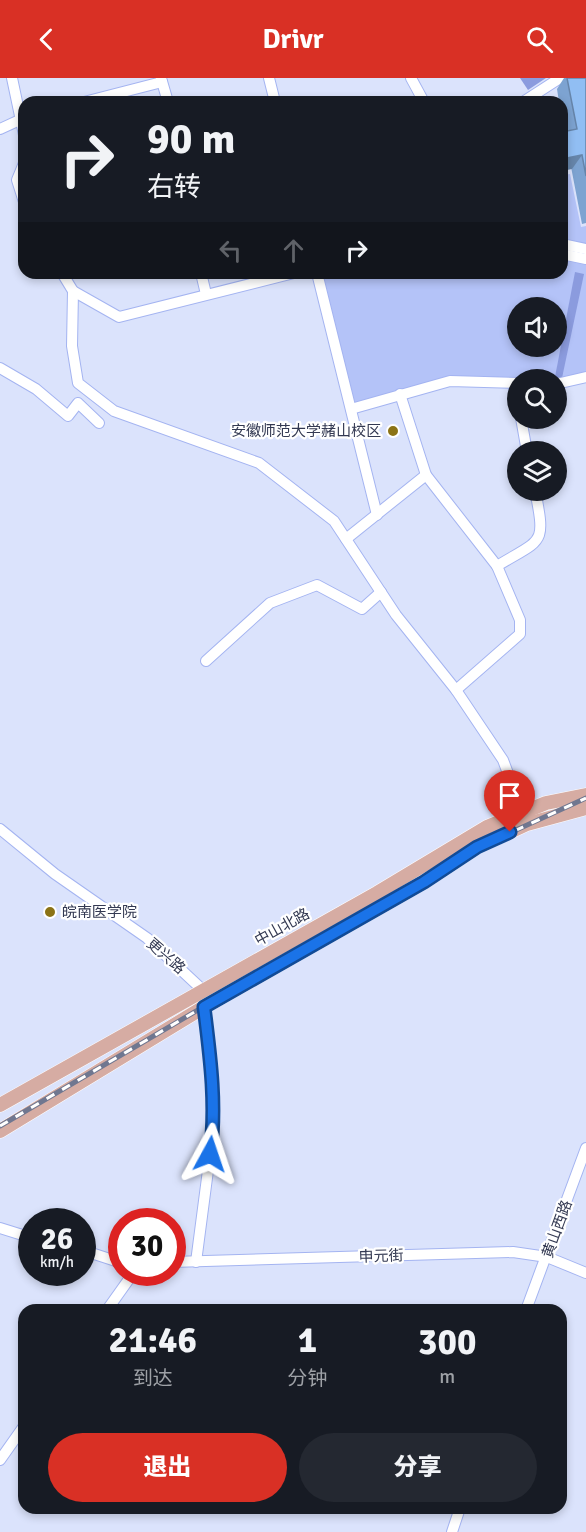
<!DOCTYPE html>
<html lang="zh">
<head>
<meta charset="utf-8">
<style>
	body { margin:0; font-family:Signika,"Noto Sans SC",sans-serif; background:#242831; color:#f1f3f6; height:100vh; display:flex; flex-direction:column; font-size:22px; white-space:nowrap }
	* { box-sizing:border-box; margin:0 }
	p { font-size:20px; color:#9ea1a6 }
	.icon { flex:none; width:33px; height:33px; fill:none; stroke:currentColor; stroke-width:2; stroke-linecap:round; stroke-linejoin:round }
	.map { position:relative; flex:1; overflow:hidden }
	.sheet { position:absolute; left:18px; top:1226px; width:549px; height:210px; display:flex; flex-direction:column; background:#171b24; border-radius:18px; box-shadow:0 3px 9px #0003 }
	.sheet>* { flex:none }
	.guide { position:absolute; left:18px; top:18px; width:550px; height:183px; border-radius:18px; box-shadow:0 3px 9px #0003; background:#171b24; color:#f1f3f6; overflow:hidden }
	.controls { position:absolute; left:507px; top:219px; display:grid; gap:12px }
	.controls a { display:grid; place-items:center; width:60px; height:60px; border-radius:50%; background:#171b24; box-shadow:0 3px 9px #0003; font-size:30px }
	.speed { position:absolute; left:18px; top:1130px; display:flex; gap:12px; font-size:30px; font-weight:700; text-align:center }
	.speed>* { display:grid; place-content:center; width:78px; height:78px; border-radius:50%; background:#171b24; box-shadow:0 3px 9px #0003; line-height:1 }
	.speed small { font-size:15px; font-weight:400 }
	.speed .limit { border:9px solid #d22; background:#fff; color:#111 }
	.pin { position:absolute; display:grid; place-items:center; width:51px; height:51px; color:#fff; margin:-62px -26px; border-radius:50% 50% 50% 0; rotate:-45deg; box-shadow:0 0 6px #0007 }
	.pin .icon { rotate:45deg }
	.me { position:absolute; width:66px; margin:-33px; rotate:5deg; stroke-linejoin:round; filter:drop-shadow(0 0 4px #0008) }
	.turn { display:flex; align-items:center; gap:21px; height:126px; padding:0 30px; font-size:27px }
	.turn .icon { width:78px; height:78px; stroke-width:2.5 }
	.turn b { display:block; font-size:42px; line-height:51px }
	.lanes { display:flex; align-items:center; height:57px; padding:0 30px; background:#0003; justify-content:center; gap:30px; direction:ltr }
	.lanes .off { opacity:.35 }
	.eta { display:flex; justify-content:space-evenly; align-items:center; height:102px; text-align:center }
	.eta b { font-size:36px; font-weight:800; line-height:42px }
	.button { display:flex; gap:12px; margin-top:auto; padding:12px 30px }
	.button a { flex:1; height:69px; border-radius:36px; background:#d93025; color:#fff; font-size:24px; font-weight:800; line-height:69px; text-align:center }
	.button a+a { background:#242831; color:#f1f3f6 }
	header { display:flex; justify-content:space-between; align-items:center; height:78px; padding:0 30px; background:#d93025; color:#fff; font-size:27px; font-weight:800 }
	.map>svg:first-child { display:block }
	.green { fill:#b4c3f8; fill-rule:evenodd }
	.forest { fill:#8b9bde }
	.lines { fill:none; stroke-linecap:round; stroke-linejoin:round }
	.minor-casing { stroke:#a4b4f1; stroke-width:12 }
	.major-casing { stroke:#fff; stroke-width:15 }
	.minor { stroke:#fff; stroke-width:10 }
	.major { stroke:#d6aca3; stroke-width:14 }
	.rail-casing { stroke:#707790; stroke-width:5 }
	.rail { stroke:#fff; stroke-width:3; stroke-dasharray:9; stroke-linecap:butt }
	.wall { fill:#7da3d1 }
	.shaded-wall { fill:#6685aa }
	.building { fill:#91bef3; stroke:#6685aa; stroke-width:1.5 }
	.route-casing { stroke:#114b97; stroke-width:15 }
	.route { stroke:#1a73e8; stroke-width:10 }
	.poi-dot { fill:#8b7316; stroke:#fff; stroke-width:2 }
	.labels { text-anchor:middle; dominant-baseline:central; stroke-width:4.5; stroke-linejoin:round; paint-order:stroke }
	.poi-label { font-size:15px; fill:#333952; stroke:#fff; text-anchor:end }
	.street-label { font-size:15px; fill:#333952; stroke:#fff }
</style>
</head>
<body>
<header><svg class="icon" aria-label="back" viewBox="0 0 24 24"><path d="M15 5l-7 7 7 7"/></svg>Drivr<svg class="icon" aria-label="search" viewBox="0 0 24 24"><circle cx="10" cy="10" r="6"/><path d="M15 15l6 6"/></svg></header>
<div class="map">
<svg width="586" height="1454" viewBox="0 0 586 1454">
	<rect width="100%" height="100%" fill="#dbe3fc"/>
	<path class="green" d="M570,96L581,149L586,148V299L450,303L351,331L317,195H562L563,97ZM518,230H556V268H518Z"/>
	<g class="forest">
		<path d="M520,0H546L528,12Z"/>
		<path d="M575,194L584,196L562,300L555,299Z"/>
	</g>
	<g class="lines">
		<defs>
			<g id="minor">
				<path d="M12,0L24,57"/>
				<path d="M161,0L168,24"/>
				<path d="M269,0L275,24"/>
				<path d="M411,0L424,24"/>
				<path d="M84,24L162,4"/>
				<path d="M523,24L560,0"/>
				<path d="M0,51L24,40"/>
				<path d="M24,85L17,102L24,124"/>
				<path d="M562,166L586,171"/>
				<path d="M562,176L586,181"/>
				<path d="M62,195L73,213L119,239L294,195"/>
				<path d="M201,195L206,216"/>
				<path d="M317,195L377,437"/>
				<path d="M73,213L72,268L78,305L114,333L259,385L334,443L396,537L456,612L503,682L522,733"/>
				<path d="M0,290L36,311L68,338L78,325L99,345"/>
				<path d="M513,305L518,325"/>
				<path d="M556,306L586,299"/>
				<path d="M400,316L426,397L497,488"/>
				<path d="M351,331L450,303L518,305"/>
				<path d="M521,340L527,374"/>
				<path d="M346,461L426,397"/>
				<path d="M206,583L270,525L317,507L362,531L381,514"/>
				<path d="M456,612L520,556V542L497,488C543,460 546,468 535,412"/>
				<path d="M0,751L55,796L147,860L208,917"/>
				<path d="M0,1150L32,1160"/>
				<path d="M82,1172L122,1185"/>
				<path d="M172,1184L513,1174L547,1179L586,1195"/>
				<path d="M196,1184L213,1054L210,979L204,929"/>
				<path d="M107,1232L134,1194"/>
				<path d="M526,1232L586,1070"/>
				<path d="M0,1382L24,1348"/>
				<path d="M452,1454L460,1430"/>
			</g>
			<g id="major">
				<path d="M0,1027L377,815L487,749L546,725L586,717"/>
				<path d="M0,1053L204,929L424,804L477,769L527,746L586,730"/>
			</g>
		</defs>
		<use href="#minor" class="minor-casing"/>
		<use href="#major" class="major-casing"/>
		<use href="#minor" class="minor"/>
		<use href="#major" class="major"/>
		<defs>
			<path id="rail" d="M0,1048L464,776L586,720"/>
		</defs>
		<use href="#rail" class="rail-casing"/>
		<use href="#rail" class="rail"/>
	</g>
	<path class="wall" d="M564,0H586V145L582,146L562,42V24H559L557,11Z"/>
	<path class="shaded-wall" d="M582,77L572,91L562,93V81Z"/>
	<path class="building" d="M567,0H586V98L582,77L562,81V54L577,51Z"/>
	<g class="lines">
		<defs>
			<path id="route" d="M210,1076C217,1028 210,977 204,929L424,804L477,769L510,754"/>
		</defs>
		<use href="#route" class="route-casing"/>
		<use href="#route" class="route"/>
	</g>
	<g class="poi-dot">
		<circle cx="393" cy="353" r="6"/>
		<circle cx="50" cy="834" r="6"/>
	</g>
	<g class="labels">
		<g class="poi-label">
			<text x="381" y="353">安徽师范大学赭山校区</text>
			<text x="62" y="834" text-anchor="start">皖南医学院</text>
		</g>
		<g class="street-label">
			<text transform="translate(282 849) rotate(-29)">中山北路</text>
			<text transform="translate(166 878) rotate(41)">更兴路</text>
			<text transform="translate(557 1151) rotate(-70)">黄山西路</text>
			<text transform="translate(381 1178) rotate(-2)">申元街</text>
		</g>
	</g>
</svg>
<div class="controls">
<a><svg class="icon" aria-label="sound" viewBox="0 0 24 24"><path d="M4 9h4l5-4v14l-5-4H4zM17 9q2 3 0 6"/></svg></a>
<a><svg class="icon" aria-label="search" viewBox="0 0 24 24"><circle cx="10" cy="10" r="6"/><path d="M15 15l6 6"/></svg></a>
<a><svg class="icon" aria-label="layers" viewBox="0 0 24 24"><path d="M12 4l9 5-9 5-9-5zM3 14l9 5 9-5"/></svg></a>
</div>
<div class="speed"><div>26<small>km/h</small></div><div class="limit">30</div></div>
<div class="pin" style="left:510px;top:754px;background:#d93025"><svg class="icon" aria-label="arrive" viewBox="0 0 24 24"><path d="M6 21V4h12l-3 4 3 4H6"/></svg></div>
<svg class="me" style="left:210px;top:1076px" viewBox="-20 -20 40 40"><path d="M0-17L14 15 0 8-14 15z" fill="#1a73e8" stroke="#fff" stroke-width="4"/></svg>
<div class="guide">
<div class="turn"><svg class="icon" aria-label="right" viewBox="0 0 24 24"><path d="M7 20v-9h11M14 6l5 5-5 5"/></svg><div><b>90 m</b>右转</div></div>
<div class="lanes"><svg class="icon off" aria-label="left" viewBox="0 0 24 24"><path d="M17 20v-9H6M10 6l-5 5 5 5"/></svg><svg class="icon off" aria-label="ahead" viewBox="0 0 24 24"><path d="M12 20V5M6 11l6-6 6 6"/></svg><svg class="icon" aria-label="right" viewBox="0 0 24 24"><path d="M7 20v-9h11M14 6l5 5-5 5"/></svg></div>
</div>
<section class="sheet">
<div class="eta">
<div><b>21:46</b><p>到达</p></div>
<div><b>1</b><p>分钟</p></div>
<div><b>300</b><p>m</p></div>
</div>
<div class="button"><a>退出</a><a>分享</a></div>
</section>
</div>
</body>
</html>
